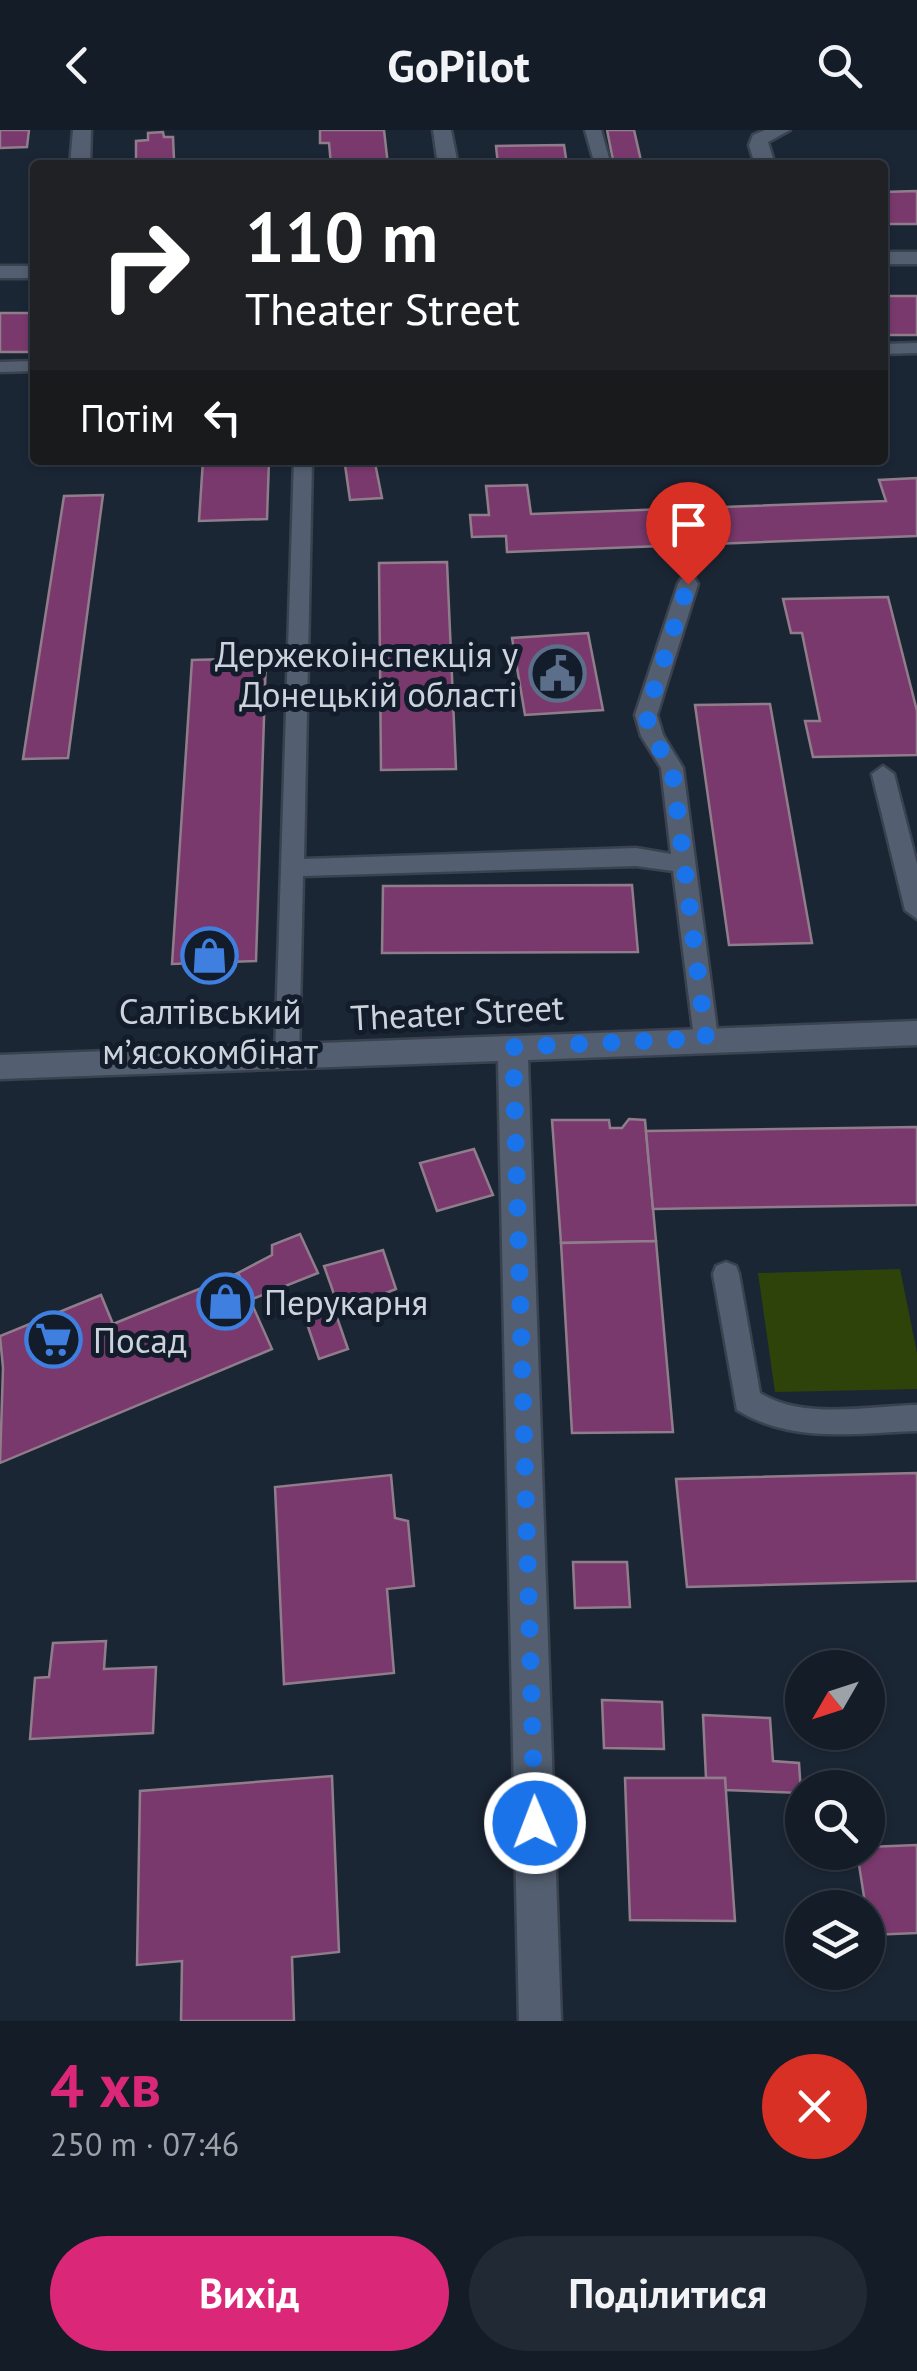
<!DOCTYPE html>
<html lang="uk">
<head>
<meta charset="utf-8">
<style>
	body { margin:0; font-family:"PT Sans",sans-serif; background:#212934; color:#f1f3f6; height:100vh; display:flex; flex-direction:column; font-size:38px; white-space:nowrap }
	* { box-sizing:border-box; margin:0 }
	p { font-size:32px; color:#9da1a8 }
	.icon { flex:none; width:55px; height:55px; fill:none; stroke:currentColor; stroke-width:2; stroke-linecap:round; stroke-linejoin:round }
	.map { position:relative; height:1891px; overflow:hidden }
	.details { display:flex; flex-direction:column; background:#141c28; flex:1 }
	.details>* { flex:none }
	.top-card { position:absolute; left:30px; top:30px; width:858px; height:305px; border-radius:10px; box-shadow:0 2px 8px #0004,0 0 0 2px #333a45; background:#202124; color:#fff; overflow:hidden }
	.needle { width:65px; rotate:231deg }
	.tools { position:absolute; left:785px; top:1520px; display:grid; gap:20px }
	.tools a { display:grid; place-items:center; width:100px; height:100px; border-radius:50%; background:#141c28; box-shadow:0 2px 8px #0004,0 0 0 2px #333a45; font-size:50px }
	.pin { position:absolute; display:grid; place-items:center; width:85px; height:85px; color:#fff; margin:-102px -42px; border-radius:50% 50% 50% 0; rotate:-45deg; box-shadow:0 0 10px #0007 }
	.pin .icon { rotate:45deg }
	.me { position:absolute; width:110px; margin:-55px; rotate:359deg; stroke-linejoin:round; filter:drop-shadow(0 0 8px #0008) }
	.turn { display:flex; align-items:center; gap:35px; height:210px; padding:0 50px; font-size:45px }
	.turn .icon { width:130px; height:130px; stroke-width:2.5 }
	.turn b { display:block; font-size:70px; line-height:85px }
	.then { display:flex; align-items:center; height:95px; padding:0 50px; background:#0003; gap:20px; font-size:38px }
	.round { display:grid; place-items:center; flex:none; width:105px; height:105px; border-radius:52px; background:#212934 }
	.overview { display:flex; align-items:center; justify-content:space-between; height:170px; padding:0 50px }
	h1 { font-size:60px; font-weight:700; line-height:75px; color:#db2777 }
	.primary-button { display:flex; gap:20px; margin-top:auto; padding:20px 50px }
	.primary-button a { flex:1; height:115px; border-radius:60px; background:#db2777; color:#fff; font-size:40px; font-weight:700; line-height:115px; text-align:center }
	.primary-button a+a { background:#212934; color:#f1f3f6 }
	header { display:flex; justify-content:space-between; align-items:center; height:130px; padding:0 50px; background:#141c28; font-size:45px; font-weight:700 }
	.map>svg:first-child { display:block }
	.green { fill:#2e430a }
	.building { fill:#7a396d; stroke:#907d8b; stroke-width:2.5 }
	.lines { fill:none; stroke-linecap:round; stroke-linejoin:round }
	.lane-casing { stroke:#39424e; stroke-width:5 }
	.street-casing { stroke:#39424e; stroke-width:5 }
	.lane { fill:#535f70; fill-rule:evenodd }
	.street { fill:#535f70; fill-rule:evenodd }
	.route { stroke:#1a73e8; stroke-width:18; stroke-dasharray:0 32.4 }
	.labels { text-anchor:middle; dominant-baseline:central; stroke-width:10; stroke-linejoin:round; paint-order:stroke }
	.poi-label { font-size:35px; fill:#ccd3dd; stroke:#121c2b; text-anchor:start }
	.street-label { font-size:35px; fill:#ccd3dd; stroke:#121c2b }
</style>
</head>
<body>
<header><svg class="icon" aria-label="back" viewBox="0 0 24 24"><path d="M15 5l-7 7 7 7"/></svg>GoPilot<svg class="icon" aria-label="search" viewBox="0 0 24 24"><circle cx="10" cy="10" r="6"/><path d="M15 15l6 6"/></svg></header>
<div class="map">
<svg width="917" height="1891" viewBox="0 0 917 1891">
	<rect width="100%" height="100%" fill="#1b2635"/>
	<path class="green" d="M900,1139L917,1223V1259L775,1262L758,1143Z"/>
	<g class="building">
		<path d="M0,0H29L27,17L0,18Z"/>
		<path d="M320,0H384L388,35H331L329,13H320Z"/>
		<path d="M607,0H634L642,35H614Z"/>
		<path d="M163,2L164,7H173L174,29L136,31V11L148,10V3Z"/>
		<path d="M564,15L567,35H498L496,16Z"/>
		<path d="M917,61V94H882V62Z"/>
		<rect x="882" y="166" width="35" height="39"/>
		<rect x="0" y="183" width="35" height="39"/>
		<path d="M203,330H269L267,389L199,391Z"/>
		<path d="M375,333L382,368L350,370L345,335Z"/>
		<path d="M917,348V406L507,422L506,406L472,407L470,385H489L486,356L527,355L531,384L886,371L879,350Z"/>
		<path d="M103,365L68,628L23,629L64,366Z"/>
		<path d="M447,432L456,639L381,640L379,433Z"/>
		<path d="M888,467L917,581V625L813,627L805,591H820L802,503H791L783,469Z"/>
		<path d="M588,503L603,580L525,585L512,508Z"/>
		<path d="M266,528L256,831L172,834L192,530Z"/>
		<path d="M770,574L812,813L729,815L695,575Z"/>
		<path d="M632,755L638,822L382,823L383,756Z"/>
		<path d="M629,989L645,990L656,1111L561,1113L552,990H609L610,998H622Z"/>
		<path d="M917,997V1075L653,1079L646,1001Z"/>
		<path d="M474,1019L493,1065L437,1081L420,1033Z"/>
		<path d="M300,1104L318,1143L250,1170L238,1143L272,1125V1115Z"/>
		<path d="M656,1111L673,1302L572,1303L561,1113Z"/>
		<path d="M383,1120L396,1159L340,1181L324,1136Z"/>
		<path d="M238,1143L272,1219L0,1333L3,1238L0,1206L101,1165L113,1194Z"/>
		<path d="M332,1173L348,1219L319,1229L303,1182Z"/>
		<path d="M917,1343V1451L687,1457L676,1349Z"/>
		<path d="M391,1345L395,1388L408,1391L414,1456L387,1459L394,1543L284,1554L275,1357Z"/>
		<path d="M573,1432H627L630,1477L575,1478Z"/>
		<path d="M106,1511L104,1539L156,1537L153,1603L30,1609L35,1548L49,1547L53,1513Z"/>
		<path d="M602,1570L662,1572L664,1619L604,1618Z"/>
		<path d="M703,1585L770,1588L773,1631L799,1633L801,1663L725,1660V1648H706Z"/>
		<path d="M332,1646L339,1822L292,1827L294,1891H181L182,1831L137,1835L140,1661Z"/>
		<path d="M625,1648H725L735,1791L630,1790Z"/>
		<path d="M917,1715V1803L870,1805L857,1722H868V1717Z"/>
	</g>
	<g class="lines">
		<defs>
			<g id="lane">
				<path d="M585,0H601L611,35H595Z"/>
				<path d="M917,213V223L882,224V214Z"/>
				<path d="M35,231V241L0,242V232Z"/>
				<path d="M294,330H312L304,729L636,718L671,724L661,638L641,606L635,585L678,454L681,449H695L698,454L657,585L663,605L683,638L718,908L715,915H697L694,908L673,741L636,736L303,746L299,928L296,935H278L275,928Z"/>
				<path d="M883,636L894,644L917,734V789L905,780L872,644Z"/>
				<path d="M726,1132L736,1136L739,1144L760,1263C803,1290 868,1276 917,1275V1301C856,1303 792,1314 737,1280L713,1144L716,1136Z"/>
			</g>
			<g id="street">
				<path d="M73,0H91L90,35H70Z"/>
				<path d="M433,0H451L458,35H438Z"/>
				<path d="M765,0H790L768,12L775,35H755L749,15L753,5Z"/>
				<rect x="882" y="122" width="35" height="12"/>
				<rect x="0" y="136" width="35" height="12"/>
				<path d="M917,891V915L528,930L561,1891H519L498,931L0,949V925Z"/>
			</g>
		</defs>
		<use href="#lane" class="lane-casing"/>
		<use href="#street" class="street-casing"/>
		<use href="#lane" class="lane"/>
		<use href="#street" class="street"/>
	</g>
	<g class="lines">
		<path class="route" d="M535,1693L513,917L706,908L672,638L652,606L646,585L688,454"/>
	</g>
	<defs>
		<symbol id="civic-ring" viewBox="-11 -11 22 22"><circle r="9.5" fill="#121c2b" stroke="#5c6f8a" stroke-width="1.5"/><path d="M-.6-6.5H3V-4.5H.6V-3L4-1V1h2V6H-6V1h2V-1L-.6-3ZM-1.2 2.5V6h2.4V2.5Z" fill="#5c6f8a"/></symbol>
		<symbol id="shop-ring" viewBox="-11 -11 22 22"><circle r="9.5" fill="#121c2b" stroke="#3f7fe0" stroke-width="1.5"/><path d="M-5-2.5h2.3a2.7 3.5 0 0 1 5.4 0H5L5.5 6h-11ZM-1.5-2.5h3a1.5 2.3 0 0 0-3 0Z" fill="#3f7fe0"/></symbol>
		<symbol id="supermarket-ring" viewBox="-11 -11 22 22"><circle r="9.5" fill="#121c2b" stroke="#3f7fe0" stroke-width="1.5"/><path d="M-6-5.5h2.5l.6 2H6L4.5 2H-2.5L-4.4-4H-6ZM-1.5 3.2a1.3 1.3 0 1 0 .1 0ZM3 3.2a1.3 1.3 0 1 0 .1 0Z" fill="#3f7fe0"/></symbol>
	</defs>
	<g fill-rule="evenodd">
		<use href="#civic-ring" x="526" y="512" width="63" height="63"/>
		<use href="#shop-ring" x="178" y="794" width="63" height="63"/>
		<use href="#shop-ring" x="194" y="1140" width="63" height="63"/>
		<use href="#supermarket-ring" x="22" y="1178" width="63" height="63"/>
	</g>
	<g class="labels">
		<g class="poi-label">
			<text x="518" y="524" text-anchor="end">Держекоінспекція у<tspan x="518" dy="40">Донецькій області</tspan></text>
			<text x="210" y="881" text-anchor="middle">Салтівський<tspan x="210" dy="40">мʼясокомбінат</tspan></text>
			<text x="264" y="1172">Перукарня</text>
			<text x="93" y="1210">Посад</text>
		</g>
		<g class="street-label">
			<text transform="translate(457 882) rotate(-3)">Theater Street</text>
		</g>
	</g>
</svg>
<div class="tools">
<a><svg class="needle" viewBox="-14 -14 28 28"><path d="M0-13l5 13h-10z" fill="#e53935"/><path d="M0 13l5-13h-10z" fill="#9da1a8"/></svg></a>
<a><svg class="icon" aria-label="search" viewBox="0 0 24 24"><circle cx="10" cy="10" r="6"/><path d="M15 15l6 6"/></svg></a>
<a><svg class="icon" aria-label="layers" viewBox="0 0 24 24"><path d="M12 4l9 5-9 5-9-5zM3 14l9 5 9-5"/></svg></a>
</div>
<div class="pin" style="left:688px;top:454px;background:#d93025"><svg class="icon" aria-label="arrive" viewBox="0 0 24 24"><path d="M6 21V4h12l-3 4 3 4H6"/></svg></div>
<svg class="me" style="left:535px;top:1693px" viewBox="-20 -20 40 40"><circle r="17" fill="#1a73e8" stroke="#fff" stroke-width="3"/><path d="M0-11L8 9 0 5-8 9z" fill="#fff"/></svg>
<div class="top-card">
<div class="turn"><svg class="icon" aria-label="right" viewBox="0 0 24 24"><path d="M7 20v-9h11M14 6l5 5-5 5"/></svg><div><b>110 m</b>Theater Street</div></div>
<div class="then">Потім<svg class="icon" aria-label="left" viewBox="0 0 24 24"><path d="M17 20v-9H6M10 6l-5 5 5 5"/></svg></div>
</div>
</div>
<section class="details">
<div class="overview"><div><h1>4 хв</h1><p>250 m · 07:46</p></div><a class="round" style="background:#d93025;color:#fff"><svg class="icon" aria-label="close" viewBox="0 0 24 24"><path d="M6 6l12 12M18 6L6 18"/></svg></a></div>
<div class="primary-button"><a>Вихід</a><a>Поділитися</a></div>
</section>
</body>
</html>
